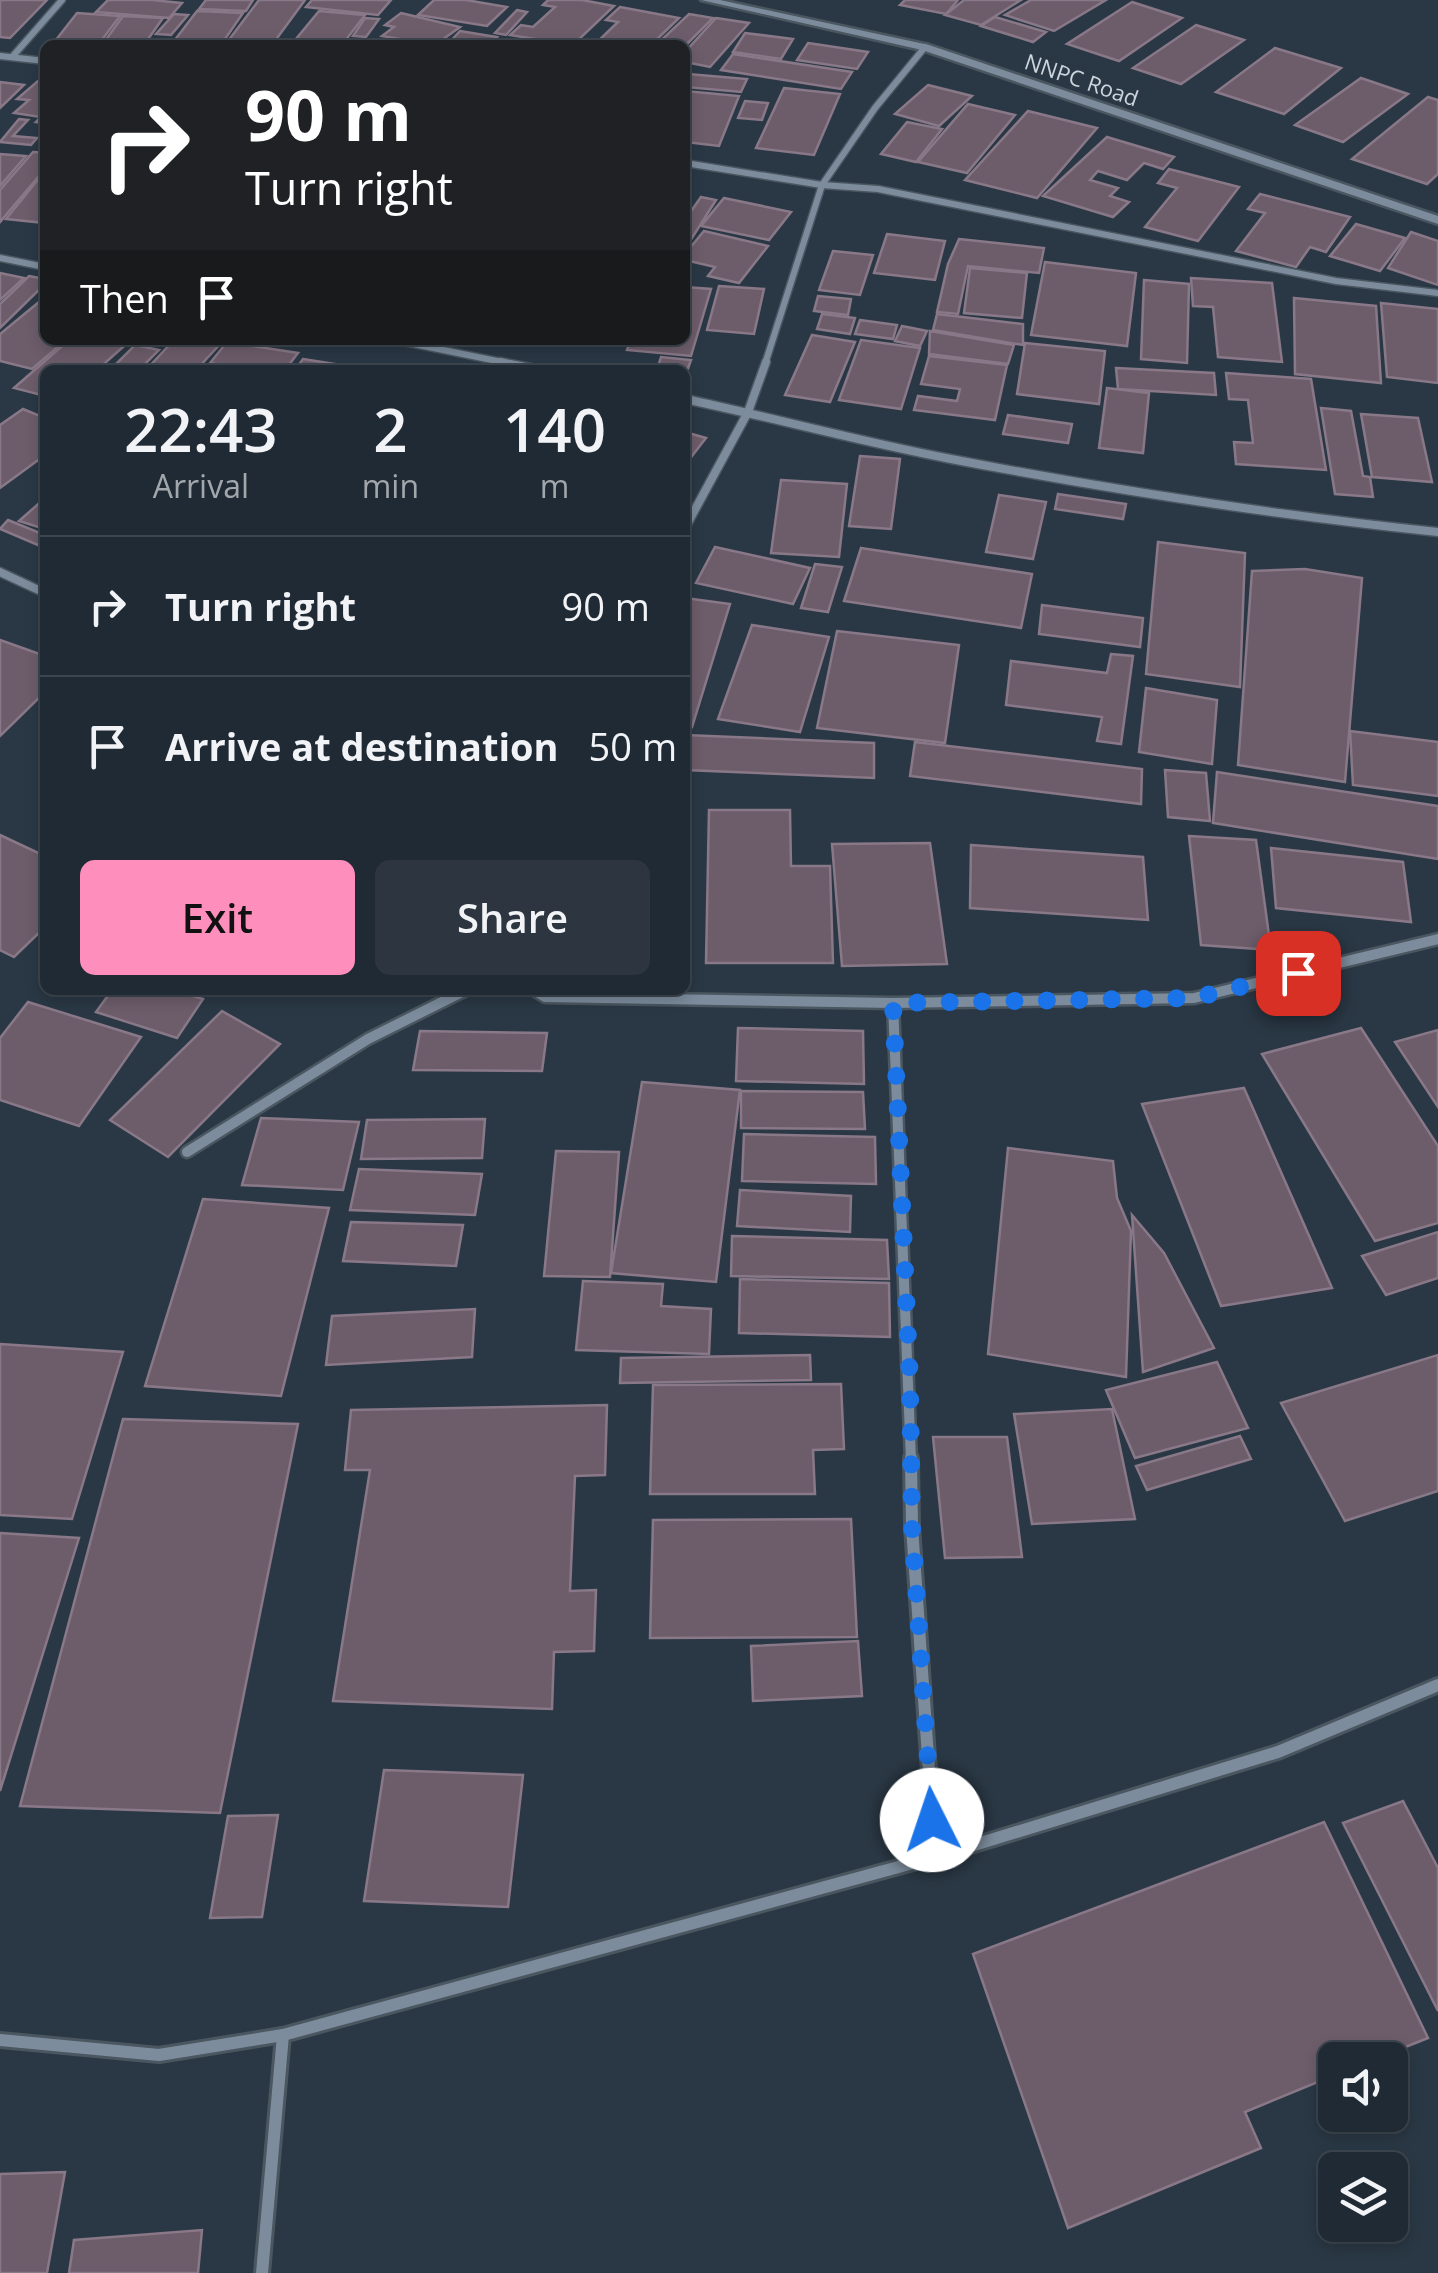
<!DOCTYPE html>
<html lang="en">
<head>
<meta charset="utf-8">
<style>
	body { margin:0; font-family:"Open Sans",sans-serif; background:#2d3640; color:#f1f3f6; height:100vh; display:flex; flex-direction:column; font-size:38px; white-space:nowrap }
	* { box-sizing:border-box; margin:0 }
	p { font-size:32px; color:#a2a7ac }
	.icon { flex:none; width:55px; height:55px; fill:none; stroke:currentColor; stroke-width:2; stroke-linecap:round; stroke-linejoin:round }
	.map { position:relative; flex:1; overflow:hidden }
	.side { position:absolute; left:40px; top:365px; width:650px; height:630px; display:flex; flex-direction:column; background:#202a34; border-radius:15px; box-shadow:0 5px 15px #0003,0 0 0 2px #3d464f }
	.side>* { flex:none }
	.top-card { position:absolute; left:40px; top:40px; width:650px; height:305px; border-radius:15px; box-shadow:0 5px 15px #0003,0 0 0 2px #3d464f; background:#202124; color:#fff; overflow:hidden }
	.tools { position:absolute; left:1318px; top:2042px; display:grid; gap:20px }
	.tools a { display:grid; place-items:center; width:90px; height:90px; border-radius:15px; background:#202a34; box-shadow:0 5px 15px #0003,0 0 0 2px #3d464f; font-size:50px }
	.pin { position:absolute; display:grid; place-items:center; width:85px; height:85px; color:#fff; margin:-42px; border-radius:20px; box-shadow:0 5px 15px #0006 }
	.me { position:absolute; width:110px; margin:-55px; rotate:356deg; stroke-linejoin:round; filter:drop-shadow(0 0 8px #0008) }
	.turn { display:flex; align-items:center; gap:35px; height:210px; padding:0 40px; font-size:45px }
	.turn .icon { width:130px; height:130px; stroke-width:2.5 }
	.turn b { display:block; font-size:70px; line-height:85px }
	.then { display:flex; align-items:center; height:95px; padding:0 40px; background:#0003; gap:20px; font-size:38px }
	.eta { display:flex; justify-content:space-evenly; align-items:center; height:170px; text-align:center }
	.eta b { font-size:60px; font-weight:600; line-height:70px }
	.action { display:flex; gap:20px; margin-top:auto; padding:20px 40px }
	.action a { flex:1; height:115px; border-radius:15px; background:#fe8ebc; color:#111; font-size:40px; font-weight:600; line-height:115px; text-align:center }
	.action a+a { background:#2d3640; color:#f1f3f6 }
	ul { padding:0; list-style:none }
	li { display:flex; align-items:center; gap:30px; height:140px; padding:0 40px; border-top:2px solid #3d464f }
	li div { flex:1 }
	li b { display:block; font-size:38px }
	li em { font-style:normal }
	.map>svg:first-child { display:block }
	.building { fill:#6d5d6b; stroke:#897887; stroke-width:2.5 }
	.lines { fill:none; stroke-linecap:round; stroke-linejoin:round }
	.street-far3-casing { stroke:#4a5660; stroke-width:9 }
	.street-far2-casing { stroke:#4a5660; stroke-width:11 }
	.street-far1-casing { stroke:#4a5660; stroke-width:15 }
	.street-casing { stroke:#4a5660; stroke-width:18 }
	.secondary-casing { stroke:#4a5660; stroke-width:5 }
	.street-far3 { stroke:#7c8c9c; stroke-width:6 }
	.street-far2 { stroke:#7c8c9c; stroke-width:8 }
	.street-far1 { stroke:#7c8c9c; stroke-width:10 }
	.street { stroke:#7c8c9c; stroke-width:12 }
	.secondary { fill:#7c8c9c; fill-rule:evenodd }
	.route { stroke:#1a73e8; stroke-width:18; stroke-dasharray:0 32.4 }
	.labels { text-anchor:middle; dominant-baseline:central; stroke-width:8; stroke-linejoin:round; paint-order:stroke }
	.far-street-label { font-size:22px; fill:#ccd5dd; stroke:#2a3845 }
</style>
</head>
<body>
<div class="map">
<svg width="1438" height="2273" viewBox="0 0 1438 2273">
	<rect width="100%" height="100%" fill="#2a3845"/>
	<g class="building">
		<path d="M0,0H47L10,38L0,37Z"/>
		<path d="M108,0H152L182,3L169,18L96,12Z"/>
		<path d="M206,0H253L246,11L199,9Z"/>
		<path d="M259,0H305L272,45H225Z"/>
		<path d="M312,0H391L378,15L306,7Z"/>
		<path d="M434,0H466L507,7L487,26L418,15Z"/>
		<path d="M548,0H582L614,6L573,45L510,35L521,25L533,27L555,7L543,5Z"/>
		<path d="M905,0H958L946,14L900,5Z"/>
		<path d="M964,0H1021L981,25L945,15Z"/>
		<path d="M1031,0H1106L1054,31L1005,15Z"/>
		<path d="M1132,2L1182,18L1119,61L1067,44Z"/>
		<path d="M620,7L679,18L651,45H594L618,22L606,20Z"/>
		<path d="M517,10L527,12L506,35L495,33Z"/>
		<path d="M197,11L243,13L221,45H171Z"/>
		<path d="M319,11L365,15L342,45H291Z"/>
		<path d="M77,13L120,16L98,45H52Z"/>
		<path d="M401,13L460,27L435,45L382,36L394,27L385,25Z"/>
		<path d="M174,14L188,15L171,35L156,34Z"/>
		<path d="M689,14L713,18L685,46L656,45Z"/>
		<path d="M123,16L163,18L144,45H102Z"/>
		<path d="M995,17L1046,32L1033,42L981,26Z"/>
		<path d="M365,18L379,19L366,37L353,36Z"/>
		<path d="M716,18L749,23L710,67L685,62V52Z"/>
		<path d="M1196,25L1244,40L1181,84L1133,68Z"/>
		<path d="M460,31L497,37L489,45H447Z"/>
		<path d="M745,33L793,39L781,59L733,52Z"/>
		<path d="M808,43L868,52L857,69L797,60Z"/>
		<path d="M1275,48L1341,68L1284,114L1216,92Z"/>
		<path d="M733,54L852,72L841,89L721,70Z"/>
		<path d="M688,74L747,79L741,92L685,87Z"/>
		<path d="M1361,78L1408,94L1343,142L1295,125Z"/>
		<path d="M38,81L45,82V123L36,122L41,117L14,113L29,100L17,99Z"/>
		<path d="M0,82L24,85L0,108Z"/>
		<path d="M928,85L972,96L939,126L895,114Z"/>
		<path d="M784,88L840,94L814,155L756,148Z"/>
		<path d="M685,91L739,96L719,146L685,142Z"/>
		<path d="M1428,97L1438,100V174L1427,184L1352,159Z"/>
		<path d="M745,101L768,103L762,120L738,118Z"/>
		<path d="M968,104L1015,115L967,173L918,162Z"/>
		<path d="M1028,111L1097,128L1037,198L965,180Z"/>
		<path d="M19,119L28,120L13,136L37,138L31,145L0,142Z"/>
		<path d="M907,122L942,129L916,162L881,154Z"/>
		<path d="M1107,137L1174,157L1163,169L1144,163L1127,180L1098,171L1090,180L1118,188L1110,196L1129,202L1113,217L1043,196Z"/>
		<path d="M33,152L45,153V169L0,222V190Z"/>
		<path d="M0,154L26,156L0,186Z"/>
		<path d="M1169,169L1239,187L1198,241L1145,227L1177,188L1158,183Z"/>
		<path d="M45,171V223L6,219Z"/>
		<path d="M1260,194L1350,217L1326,252L1310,247L1296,267L1236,251L1265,213L1248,209Z"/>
		<path d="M701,197L716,200L685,249V220Z"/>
		<path d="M724,198L791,212L769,240L701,226Z"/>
		<path d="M1356,224L1405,238L1380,271L1330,256Z"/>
		<path d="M704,231L768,246L739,283L708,276L715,267L685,260V254Z"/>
		<path d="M1411,232L1438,241V285L1388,268Z"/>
		<path d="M887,234L945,241L935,280L874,273Z"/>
		<path d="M959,239L1044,248L1039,273L968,266L958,314L937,312L948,264Z"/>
		<path d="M833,251L873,255L860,295L819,290Z"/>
		<path d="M1045,262L1136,273L1127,346L1031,335Z"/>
		<path d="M970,268L1027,273L1022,318L964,313Z"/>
		<path d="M0,273L24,278L0,300Z"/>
		<path d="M29,276L45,279V284L0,328V304Z"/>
		<path d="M1191,278L1272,283L1282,362L1218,357L1213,307L1193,306Z"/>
		<path d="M1144,280L1189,284L1187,363L1141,359Z"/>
		<path d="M719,286L764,289L754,334L707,330Z"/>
		<path d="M685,287L711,289L691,356L627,350L631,340H685Z"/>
		<path d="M818,296L851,299L848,315L814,311Z"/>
		<path d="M45,297V340H66L32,369L0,361V334Z"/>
		<path d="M1294,298L1376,306L1381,383L1295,374Z"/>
		<path d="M1381,303L1438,309V383L1387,377Z"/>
		<path d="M822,314L855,318L850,334L817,329Z"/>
		<path d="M937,314L1023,324V345L933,330Z"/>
		<path d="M860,320L897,325L893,339L855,334Z"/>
		<path d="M902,326L927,331L920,346L895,341Z"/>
		<path d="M930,331L1014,345L1008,364L929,354Z"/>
		<path d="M812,335L855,342L830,402L785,395Z"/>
		<path d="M69,340H131L97,370H45V396L14,388Z"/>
		<path d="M174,340H224L196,370H146Z"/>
		<path d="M861,340L920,348L901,409L839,400Z"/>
		<path d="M227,342L298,353L285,370H225L228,366L210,363Z"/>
		<path d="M1025,343L1105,351L1099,404L1017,394Z"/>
		<path d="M135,345L159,350L139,370H110Z"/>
		<path d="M929,356L1007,365L995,420L914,410L918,396L957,401L960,389L921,384Z"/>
		<path d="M661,357L691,360L686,374L685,370H657Z"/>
		<path d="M303,359L373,370H295Z"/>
		<path d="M1116,368L1214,373L1216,395L1118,389Z"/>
		<path d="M1226,373L1311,379L1326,470L1236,464L1234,442L1253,443L1248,400L1229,399Z"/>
		<path d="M1107,388L1149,393L1143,453L1099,448Z"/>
		<path d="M1321,408L1351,411L1363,476L1370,477L1373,497L1335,494Z"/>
		<path d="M23,409L45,418V444L42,446L45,455L0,488V425Z"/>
		<path d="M1361,414L1418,418L1432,482L1372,477Z"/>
		<path d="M1008,415L1072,424L1068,443L1003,434Z"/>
		<path d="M685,432L706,438L685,465Z"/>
		<path d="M860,456L900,459L891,529L849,526Z"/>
		<path d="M781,480L847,484L839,557L771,553Z"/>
		<path d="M1058,494L1126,504L1123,519L1055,509Z"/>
		<path d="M999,495L1046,502L1033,559L986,552Z"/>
		<path d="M45,498V529L19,521Z"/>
		<path d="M8,520L45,535V548L0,529Z"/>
		<path d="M1158,542L1245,553L1240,687L1146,674Z"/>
		<path d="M715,547L810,568L793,604L696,583Z"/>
		<path d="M861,548L1032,574L1021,628L844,601Z"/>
		<path d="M815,564L842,567L828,612L801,608Z"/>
		<path d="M1305,569L1362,578L1345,782L1238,765L1252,571Z"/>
		<path d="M685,598L730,604L692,727L685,726Z"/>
		<path d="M1042,605L1143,618L1140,647L1039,634Z"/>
		<path d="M752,625L829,637L800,732L718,719Z"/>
		<path d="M837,631L959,645L945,743L817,728Z"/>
		<path d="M0,640L45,656V692L0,736Z"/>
		<path d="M1111,654L1133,656L1121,744L1097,741L1102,717L1006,705L1011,661L1107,673Z"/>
		<path d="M1146,688L1217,700L1212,764L1139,752Z"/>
		<path d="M1350,731L1438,742V796L1353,785Z"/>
		<path d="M685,735L874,743V778L685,770Z"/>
		<path d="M915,742L1142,769L1141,804L910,776Z"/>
		<path d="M1165,770L1206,773L1210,821L1168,817Z"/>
		<path d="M1217,772L1438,806V859L1213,823Z"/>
		<path d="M709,810H790L791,866H830L833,963H706Z"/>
		<path d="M0,835L45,856V927L14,957L0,950Z"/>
		<path d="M1189,836L1256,840L1271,950L1201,945Z"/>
		<path d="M930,843L947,964L842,966L832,844Z"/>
		<path d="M971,845L1143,857L1148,920L970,908Z"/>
		<path d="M1271,848L1403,862L1411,922L1276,908Z"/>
		<path d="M112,990H173L203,999L177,1038L96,1012Z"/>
		<path d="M28,1002L141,1037L79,1126L0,1100V1038Z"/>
		<path d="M222,1011L280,1044L168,1157L110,1120Z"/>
		<path d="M738,1028L863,1031L864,1084L736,1081Z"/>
		<path d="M1361,1028L1438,1146V1223L1375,1241L1262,1054Z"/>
		<path d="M1438,1030V1107L1395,1042Z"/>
		<path d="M420,1031L547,1033L542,1071L413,1070Z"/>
		<path d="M642,1082L740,1090L716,1282L611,1273Z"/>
		<path d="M1244,1088L1332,1288L1221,1306L1142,1104Z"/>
		<path d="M741,1091L863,1092L865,1129L741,1128Z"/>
		<path d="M261,1118L359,1122L343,1190L242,1185Z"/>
		<path d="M485,1119L482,1158L361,1159L367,1120Z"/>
		<path d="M744,1134L875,1137L876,1184L742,1181Z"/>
		<path d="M1008,1148L1113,1161L1117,1198L1131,1231L1126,1377L988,1354Z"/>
		<path d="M556,1151L619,1152L610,1277L544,1276Z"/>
		<path d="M359,1169L482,1174L475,1215L350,1210Z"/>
		<path d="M740,1190L851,1196L850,1232L737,1226Z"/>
		<path d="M203,1199L329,1208L281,1396L145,1386Z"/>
		<path d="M1132,1215L1164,1253L1214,1348L1143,1372Z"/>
		<path d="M351,1222L463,1225L456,1266L343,1261Z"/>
		<path d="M1438,1232V1278L1386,1295L1362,1256Z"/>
		<path d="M732,1236L887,1240L889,1279L731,1276Z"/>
		<path d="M740,1279L889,1283L890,1337L739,1333Z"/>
		<path d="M583,1281L663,1284L661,1306L711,1309L709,1354L576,1350Z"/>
		<path d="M475,1309L472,1357L326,1365L332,1316Z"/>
		<path d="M0,1344L123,1352L72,1519L0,1515Z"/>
		<path d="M810,1355L811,1380L620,1383L621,1358Z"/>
		<path d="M1438,1355V1491L1345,1521L1281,1403Z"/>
		<path d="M1217,1362L1248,1428L1135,1458L1106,1390Z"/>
		<path d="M841,1384L844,1449L813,1450L815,1494H650L653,1385Z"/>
		<path d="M607,1405L605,1475L575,1476L570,1591L596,1590L594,1651L554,1652L552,1709L333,1701L370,1470H345L351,1410Z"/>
		<path d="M1112,1409L1135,1519L1032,1524L1014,1414Z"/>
		<path d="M123,1419L298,1424L220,1813L20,1806Z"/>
		<path d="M1240,1436L1251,1459L1147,1490L1136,1466Z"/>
		<path d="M933,1437H1007L1022,1557L945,1558Z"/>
		<path d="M851,1519L857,1637L650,1638L653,1520Z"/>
		<path d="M0,1533L79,1538L0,1791Z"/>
		<path d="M858,1641L862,1696L753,1701L751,1646Z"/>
		<path d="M384,1770L523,1775L508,1907L364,1901Z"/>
		<path d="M1403,1801L1438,1868V2011L1343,1823Z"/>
		<path d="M278,1815L262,1917L210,1918L228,1816Z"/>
		<path d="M1324,1822L1428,2038L1373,2060H1335V2075L1245,2112L1261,2148L1068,2228L973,1954Z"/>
		<path d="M65,2172L47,2273H0V2174Z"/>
		<path d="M202,2230L198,2273H69L74,2240Z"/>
	</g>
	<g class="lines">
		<defs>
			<g id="street-far3">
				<path d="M0,56L45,61"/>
				<path d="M13,56L62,0"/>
				<path d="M685,163L822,185L878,189L1336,281L1438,293"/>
				<path d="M0,258L45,267"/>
				<path d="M394,340L512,364"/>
				<path d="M765,364L822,185L875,108L925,47"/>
			</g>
			<g id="street-far2">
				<path d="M500,362L541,370"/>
				<path d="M685,399C774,418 862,442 951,459C1112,490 1275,515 1438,532"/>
				<path d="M685,528L748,412L766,362"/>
				<path d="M0,572L45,593"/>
			</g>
			<g id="street-far1">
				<path d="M534,990L545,997L893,1003L1194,998L1438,939"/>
				<path d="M893,1003L911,1461"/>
				<path d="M187,1152L368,1039L466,990"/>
			</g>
			<g id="street">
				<path d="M911,1458L912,1527L935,1857"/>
				<path d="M0,2040L159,2055L283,2035L935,1857L1278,1752L1438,1685"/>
				<path d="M262,2273L283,2035"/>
			</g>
			<path id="secondary" d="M701,0H720L929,45L1438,216V224L922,50Z"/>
		</defs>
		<use href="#street-far3" class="street-far3-casing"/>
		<use href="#street-far2" class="street-far2-casing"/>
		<use href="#street-far1" class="street-far1-casing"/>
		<use href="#street" class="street-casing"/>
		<use href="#secondary" class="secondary-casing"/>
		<use href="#street-far3" class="street-far3"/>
		<use href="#street-far2" class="street-far2"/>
		<use href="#street-far1" class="street-far1"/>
		<use href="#street" class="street"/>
		<use href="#secondary" class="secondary"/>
	</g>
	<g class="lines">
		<path class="route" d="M932,1820L912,1527L910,1382L893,1003L1194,998L1298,973"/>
	</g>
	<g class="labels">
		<g class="far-street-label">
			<text transform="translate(1082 79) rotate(19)">NNPC Road</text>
		</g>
	</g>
</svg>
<div class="tools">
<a><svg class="icon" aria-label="sound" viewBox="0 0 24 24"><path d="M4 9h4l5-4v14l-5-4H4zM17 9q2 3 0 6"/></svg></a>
<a><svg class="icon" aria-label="layers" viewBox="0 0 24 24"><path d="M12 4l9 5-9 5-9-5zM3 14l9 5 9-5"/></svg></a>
</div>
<div class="pin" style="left:1298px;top:973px;background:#d93025"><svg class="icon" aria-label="arrive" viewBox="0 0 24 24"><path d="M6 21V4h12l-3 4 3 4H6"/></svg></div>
<svg class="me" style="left:932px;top:1820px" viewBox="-20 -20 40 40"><circle r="19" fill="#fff"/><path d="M0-13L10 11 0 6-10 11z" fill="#1a73e8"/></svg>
<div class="top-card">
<div class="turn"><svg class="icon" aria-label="right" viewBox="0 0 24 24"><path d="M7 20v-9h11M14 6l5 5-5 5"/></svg><div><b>90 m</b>Turn right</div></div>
<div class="then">Then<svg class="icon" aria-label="arrive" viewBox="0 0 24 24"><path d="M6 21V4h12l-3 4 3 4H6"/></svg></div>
</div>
<section class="side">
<div class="eta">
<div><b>22:43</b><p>Arrival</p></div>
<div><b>2</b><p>min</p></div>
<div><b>140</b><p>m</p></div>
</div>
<ul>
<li><svg class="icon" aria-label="right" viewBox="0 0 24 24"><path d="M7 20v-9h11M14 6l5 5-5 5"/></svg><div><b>Turn right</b></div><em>90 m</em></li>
<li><svg class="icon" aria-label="arrive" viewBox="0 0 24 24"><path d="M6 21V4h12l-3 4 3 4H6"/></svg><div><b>Arrive at destination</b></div><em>50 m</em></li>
</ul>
<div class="action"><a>Exit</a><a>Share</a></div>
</section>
</div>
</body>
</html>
